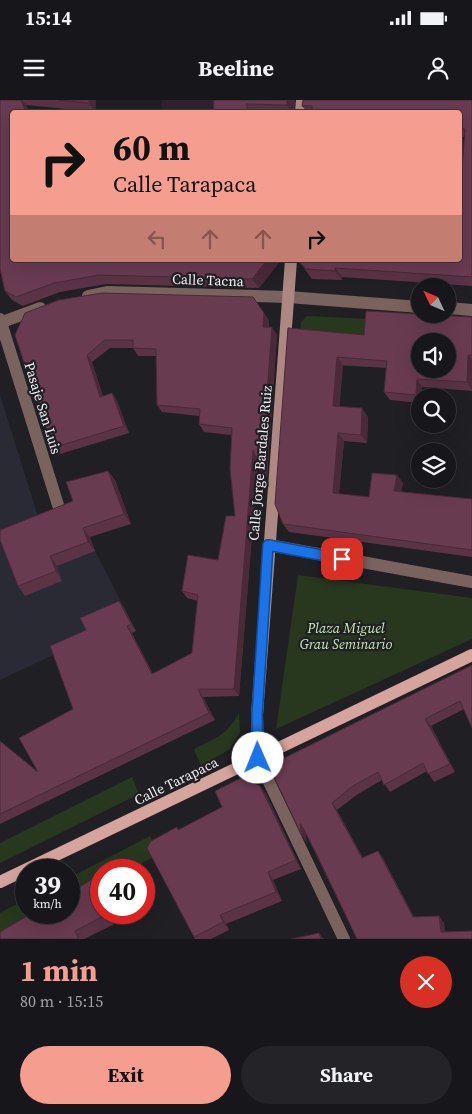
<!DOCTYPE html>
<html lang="en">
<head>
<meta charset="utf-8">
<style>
	body { margin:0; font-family:"Source Serif 4",serif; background:#242428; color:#f1f3f6; height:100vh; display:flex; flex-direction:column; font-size:19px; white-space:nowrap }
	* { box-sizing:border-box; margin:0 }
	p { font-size:16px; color:#9e9fa3 }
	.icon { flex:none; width:28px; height:28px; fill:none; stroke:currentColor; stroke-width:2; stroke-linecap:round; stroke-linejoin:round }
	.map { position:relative; height:839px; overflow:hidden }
	.details { display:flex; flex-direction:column; background:#17171b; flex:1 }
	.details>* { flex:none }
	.hud { position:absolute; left:10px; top:10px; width:452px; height:152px; border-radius:5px; box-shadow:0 5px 20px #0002,0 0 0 1px #36363a; background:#f59d8e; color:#111; overflow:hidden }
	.needle { width:32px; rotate:314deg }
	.controls { position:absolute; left:411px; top:178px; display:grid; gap:10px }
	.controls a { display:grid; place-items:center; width:45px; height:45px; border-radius:50%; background:#17171b; box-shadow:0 5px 20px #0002,0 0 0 1px #36363a; font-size:25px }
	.speed { position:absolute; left:15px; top:759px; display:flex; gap:10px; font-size:25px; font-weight:700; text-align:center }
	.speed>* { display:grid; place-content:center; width:65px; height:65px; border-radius:50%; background:#17171b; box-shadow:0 5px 20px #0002,0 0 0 1px #36363a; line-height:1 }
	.speed small { font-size:12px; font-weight:400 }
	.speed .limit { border:8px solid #d22; background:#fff; color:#111 }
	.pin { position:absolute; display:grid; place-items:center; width:42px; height:42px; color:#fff; margin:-21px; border-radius:10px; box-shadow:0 2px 8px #0006 }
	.me { position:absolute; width:55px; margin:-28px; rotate:359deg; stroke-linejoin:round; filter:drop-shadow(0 0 4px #0008) }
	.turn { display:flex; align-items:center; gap:18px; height:105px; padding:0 20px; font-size:22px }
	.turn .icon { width:65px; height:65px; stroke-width:2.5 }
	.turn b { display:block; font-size:35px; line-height:42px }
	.lanes { display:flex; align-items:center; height:48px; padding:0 20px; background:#0003; justify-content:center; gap:25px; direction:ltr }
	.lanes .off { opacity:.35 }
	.round { display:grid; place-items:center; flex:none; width:52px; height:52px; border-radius:26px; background:#242428 }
	.overview { display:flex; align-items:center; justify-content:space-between; height:85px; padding:0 20px }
	h1 { font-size:30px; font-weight:700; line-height:38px; color:#f59d8e }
	.cta { display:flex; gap:10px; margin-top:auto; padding:10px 20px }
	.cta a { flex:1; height:58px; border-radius:30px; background:#f59d8e; color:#111; font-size:20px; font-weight:700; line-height:58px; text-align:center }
	.cta a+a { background:#242428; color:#f1f3f6 }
	.status { display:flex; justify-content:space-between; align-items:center; height:35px; padding:0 25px; background:#17171b; direction:ltr }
	.status svg { height:14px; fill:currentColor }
	header { display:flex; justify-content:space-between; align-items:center; height:65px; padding:0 20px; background:#17171b; font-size:22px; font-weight:700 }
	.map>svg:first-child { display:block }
	.industrial { fill:#30222e }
	.built { fill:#292a34 }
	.green { fill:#27381f }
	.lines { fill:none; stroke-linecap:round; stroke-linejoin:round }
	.street { stroke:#7a625e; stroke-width:12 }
	.secondary { stroke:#ad8782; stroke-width:12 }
	.primary { stroke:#d5a49d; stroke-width:12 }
	.wall { fill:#5a3345 }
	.shaded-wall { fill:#4a2938 }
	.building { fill:#693b50; stroke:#4a2938; fill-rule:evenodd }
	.route-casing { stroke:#114b97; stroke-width:12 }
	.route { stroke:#1a73e8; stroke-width:9 }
	.labels { text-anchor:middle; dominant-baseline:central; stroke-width:4.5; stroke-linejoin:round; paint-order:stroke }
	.street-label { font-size:14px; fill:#f1f1f4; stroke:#1f1f24 }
	.park-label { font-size:14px; font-style:italic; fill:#bfecaa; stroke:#1f1f24 }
</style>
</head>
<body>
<div class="status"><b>15:14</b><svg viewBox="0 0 49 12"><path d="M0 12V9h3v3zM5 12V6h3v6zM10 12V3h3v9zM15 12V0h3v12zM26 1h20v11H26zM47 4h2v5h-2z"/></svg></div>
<header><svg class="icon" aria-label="menu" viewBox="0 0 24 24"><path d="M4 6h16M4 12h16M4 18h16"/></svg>Beeline<svg class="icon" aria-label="person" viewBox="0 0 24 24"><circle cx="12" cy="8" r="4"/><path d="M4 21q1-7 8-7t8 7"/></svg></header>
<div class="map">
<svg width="472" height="839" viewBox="0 0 472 839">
	<rect width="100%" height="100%" fill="#1f1f24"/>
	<path class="industrial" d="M162,0H279L278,12H161Z"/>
	<path class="built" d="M0,295L41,426L79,411L95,451L130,519L0,580Z"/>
	<g class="green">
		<path d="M307,216L371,219L367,267L343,266L300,237L301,222Z"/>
		<path d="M298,475L472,498V539L276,629Z"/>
		<path d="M239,613L240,632L230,649L201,666L194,649C216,638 227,635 239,613Z"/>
		<path d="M132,677L139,694L0,763V743Z"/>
		<path d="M150,736L157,749L153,757L130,770H101V787L69,806V778Z"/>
		<path d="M26,799V812L41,813L0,839V813Z"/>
	</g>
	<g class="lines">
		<g class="street">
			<path d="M88,196L107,192L288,197L420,207"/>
			<path d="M448,208L472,210"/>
			<path d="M0,219L58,405"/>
			<path d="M0,223L40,208"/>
			<path d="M269,445L472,482"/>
			<path d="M258,659L344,839"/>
		</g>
		<g class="secondary">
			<path d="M301,12L302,0"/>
			<path d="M258,659L257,615L291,160"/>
		</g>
		<path class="primary" d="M0,782L472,555"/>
	</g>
	<g class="wall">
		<path d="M0,0H96L95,12L26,5L29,12H12V160H281L259,188L106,184L60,192L23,206L12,200L5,191Z"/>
		<path d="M214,0H295L294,12H213Z"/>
		<path d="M472,0V186L342,177V180L312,179L298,160H460L464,37H460V12H307L302,6Z"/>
		<path d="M472,217V291L422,287L420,296V303L390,300L384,292L386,268L343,265L339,307L368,317L367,343L344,341L339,394L369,397L397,375L403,383L401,392L472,399V457L289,432L283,424L288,228L364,235Z"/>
		<path d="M269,220V227L277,235L267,378L258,362L239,596L203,597L215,620L0,724V641L38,672L73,609L86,530L119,501L124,508L136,531L132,533L153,574L192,553L198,501L187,498L182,491L218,460L235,416L231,335L204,332L199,324V316L162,312L157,305L156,256H138L133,248H110L92,262L103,296L112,293L117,301L129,333L57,355L52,348L15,235Z"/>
		<path d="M108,371L115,380L131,424L90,437L95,451L57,466L62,481L25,496L18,486L73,401Z"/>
		<path d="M472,565L464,609L431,626L455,672L434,682L427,671L390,692L382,680L358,694L337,710L363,758H383L414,817L439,816L444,823L445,832L357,839L305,732L307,743L275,679Z"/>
		<path d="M266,694L301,769L273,780L282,801L226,824L229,830L211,839H195L194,837L177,727L179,730Z"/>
		<path d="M101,812H132L133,815L84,839H0Z"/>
	</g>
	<g class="shaded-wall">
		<path d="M21,0H22L26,5L29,12H26Z"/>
		<path d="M89,0H96L95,12L89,3Z"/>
		<path d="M287,0H295L294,12H292L287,5Z"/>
		<path d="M267,160H281L259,188L252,179Z"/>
		<path d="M335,168L342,177V180L335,171Z"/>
		<path d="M253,197L269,220L268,234L263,227Z"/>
		<path d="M272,227L277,235L267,378L261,371Z"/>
		<path d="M87,255L92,262L105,305L100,297Z"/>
		<path d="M468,255L472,260V290L467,282Z"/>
		<path d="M337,257L343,265L339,315L333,306Z"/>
		<path d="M417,279L422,287V296H420V301L416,295Z"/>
		<path d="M112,293L117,301L129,333L124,326Z"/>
		<path d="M362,308L368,317L367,343L361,335Z"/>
		<path d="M338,333L344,341L338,401L333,393Z"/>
		<path d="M253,350L258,358L239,596L234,589Z"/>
		<path d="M108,371L115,380L131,424L124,414Z"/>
		<path d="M397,375L403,383L400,399L394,391Z"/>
		<path d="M83,428L90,437L95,451L88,442Z"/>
		<path d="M50,456L57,466L62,481L56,471Z"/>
		<path d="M119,501L124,508L136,531L131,524Z"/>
		<path d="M127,526L132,533L157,582L152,574Z"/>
		<path d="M198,589L203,597L215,620L209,613Z"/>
		<path d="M425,619L431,626L455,672L450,664Z"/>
		<path d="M260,686L266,694L301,769L296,760Z"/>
		<path d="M332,703L337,710L367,766L362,758Z"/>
		<path d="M300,724L305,732L307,743L302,736Z"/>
		<path d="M378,751L383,758L418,825L413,817Z"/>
		<path d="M268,772L273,780L282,801L276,792Z"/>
		<path d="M220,815L226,824L229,830L223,822Z"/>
		<path d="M439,816L444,823L446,839L441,832Z"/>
		<path d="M319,833L324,839H321Z"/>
	</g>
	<g class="building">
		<path d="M0,0H21L26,12H12V160H267L252,179L99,175L54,183L16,197L5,191L0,169Z"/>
		<path d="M58,0H89V3Z"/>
		<path d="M214,0H287V5L246,4L249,12H213Z"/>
		<path d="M303,0H472V177L335,168V171L306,169L298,160H460V97L465,29L460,28V12H312V6H302Z"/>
		<path d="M178,10L188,12H164L165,11Z"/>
		<path d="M102,193L253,197L264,213L263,227H272L261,371L253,350L234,589H198L209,613L0,714V641L38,672L19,638L73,609L50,546L86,530L80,518L119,501L131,524L127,526L152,574L192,553L198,495L182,491L188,455L218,460L226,416H235L230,369L232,328L199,324L200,309L157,305L156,249L133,248V240H105L87,255L100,297L112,293L124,326L52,348L15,235L25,213L59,200Z"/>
		<path d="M366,211L472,217V255H468L467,282L417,279L416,295L384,292L387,261L337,257L333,306L362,308L361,335L338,333L333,393L369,397L372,373L397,375L394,391L472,399V450L283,424L275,404L288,228L364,235ZM420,241H448V269H420Z"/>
		<path d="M108,371L124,414L83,428L88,442L50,456L56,471L18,486L0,440V430L73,401L66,382Z"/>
		<path d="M472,565V628L460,601L425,619L450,664L428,674L423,663L384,685L378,672L353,686L332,703L362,758L378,751L413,817L439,816L441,832L472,831V839H357L316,753L301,724H300L302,736L275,679L280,660Z"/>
		<path d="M243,677L260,686L296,760L268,772L276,792L220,815L223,822L194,837L147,748L151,741L177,727L178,730L222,707L215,691Z"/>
		<path d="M101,774V812H111L75,831L79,839H0V832L34,812H69V793Z"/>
		<path d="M319,833L321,839H291Z"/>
	</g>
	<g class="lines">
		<defs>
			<path id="route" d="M258,658L257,615L268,445L342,459"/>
		</defs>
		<use href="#route" class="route-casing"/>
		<use href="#route" class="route"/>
	</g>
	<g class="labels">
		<g class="street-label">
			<text transform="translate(208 180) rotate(2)">Calle Tacna</text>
			<text transform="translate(43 308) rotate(73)">Pasaje San Luis</text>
			<text transform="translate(260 363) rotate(-85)">Calle Jorge Bardales Ruiz</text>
			<text transform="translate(176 681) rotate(-26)">Calle Tarapaca</text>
		</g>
		<g class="park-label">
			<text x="346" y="528">Plaza Miguel<tspan x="346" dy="16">Grau Seminario</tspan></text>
		</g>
	</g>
</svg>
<div class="controls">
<a><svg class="needle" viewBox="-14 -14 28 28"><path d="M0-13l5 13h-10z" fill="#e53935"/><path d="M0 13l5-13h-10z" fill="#9e9fa3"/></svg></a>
<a><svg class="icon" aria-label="sound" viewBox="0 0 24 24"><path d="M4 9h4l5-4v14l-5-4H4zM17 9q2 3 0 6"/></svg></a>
<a><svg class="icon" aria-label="search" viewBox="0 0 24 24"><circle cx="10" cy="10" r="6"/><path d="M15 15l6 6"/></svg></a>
<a><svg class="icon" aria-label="layers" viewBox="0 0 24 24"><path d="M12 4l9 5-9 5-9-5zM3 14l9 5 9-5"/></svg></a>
</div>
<div class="speed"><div>39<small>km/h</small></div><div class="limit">40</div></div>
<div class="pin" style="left:342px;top:459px;background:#d93025"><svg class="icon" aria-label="arrive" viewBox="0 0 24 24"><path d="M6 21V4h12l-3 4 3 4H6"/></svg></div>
<svg class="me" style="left:258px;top:658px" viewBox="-20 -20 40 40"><circle r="19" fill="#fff"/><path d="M0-13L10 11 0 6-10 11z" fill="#1a73e8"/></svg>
<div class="hud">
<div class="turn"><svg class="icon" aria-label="right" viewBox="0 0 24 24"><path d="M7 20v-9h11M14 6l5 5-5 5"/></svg><div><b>60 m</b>Calle Tarapaca</div></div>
<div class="lanes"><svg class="icon off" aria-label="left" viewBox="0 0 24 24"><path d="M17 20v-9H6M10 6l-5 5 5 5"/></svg><svg class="icon off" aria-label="ahead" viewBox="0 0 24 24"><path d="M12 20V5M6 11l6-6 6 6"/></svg><svg class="icon off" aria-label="ahead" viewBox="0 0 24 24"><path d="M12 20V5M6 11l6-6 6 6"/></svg><svg class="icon" aria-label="right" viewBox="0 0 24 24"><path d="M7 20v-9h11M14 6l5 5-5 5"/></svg></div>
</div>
</div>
<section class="details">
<div class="overview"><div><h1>1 min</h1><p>80 m · 15:15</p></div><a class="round" style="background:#d93025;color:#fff"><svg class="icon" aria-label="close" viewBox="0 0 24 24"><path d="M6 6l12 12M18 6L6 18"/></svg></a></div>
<div class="cta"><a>Exit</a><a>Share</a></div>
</section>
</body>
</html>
